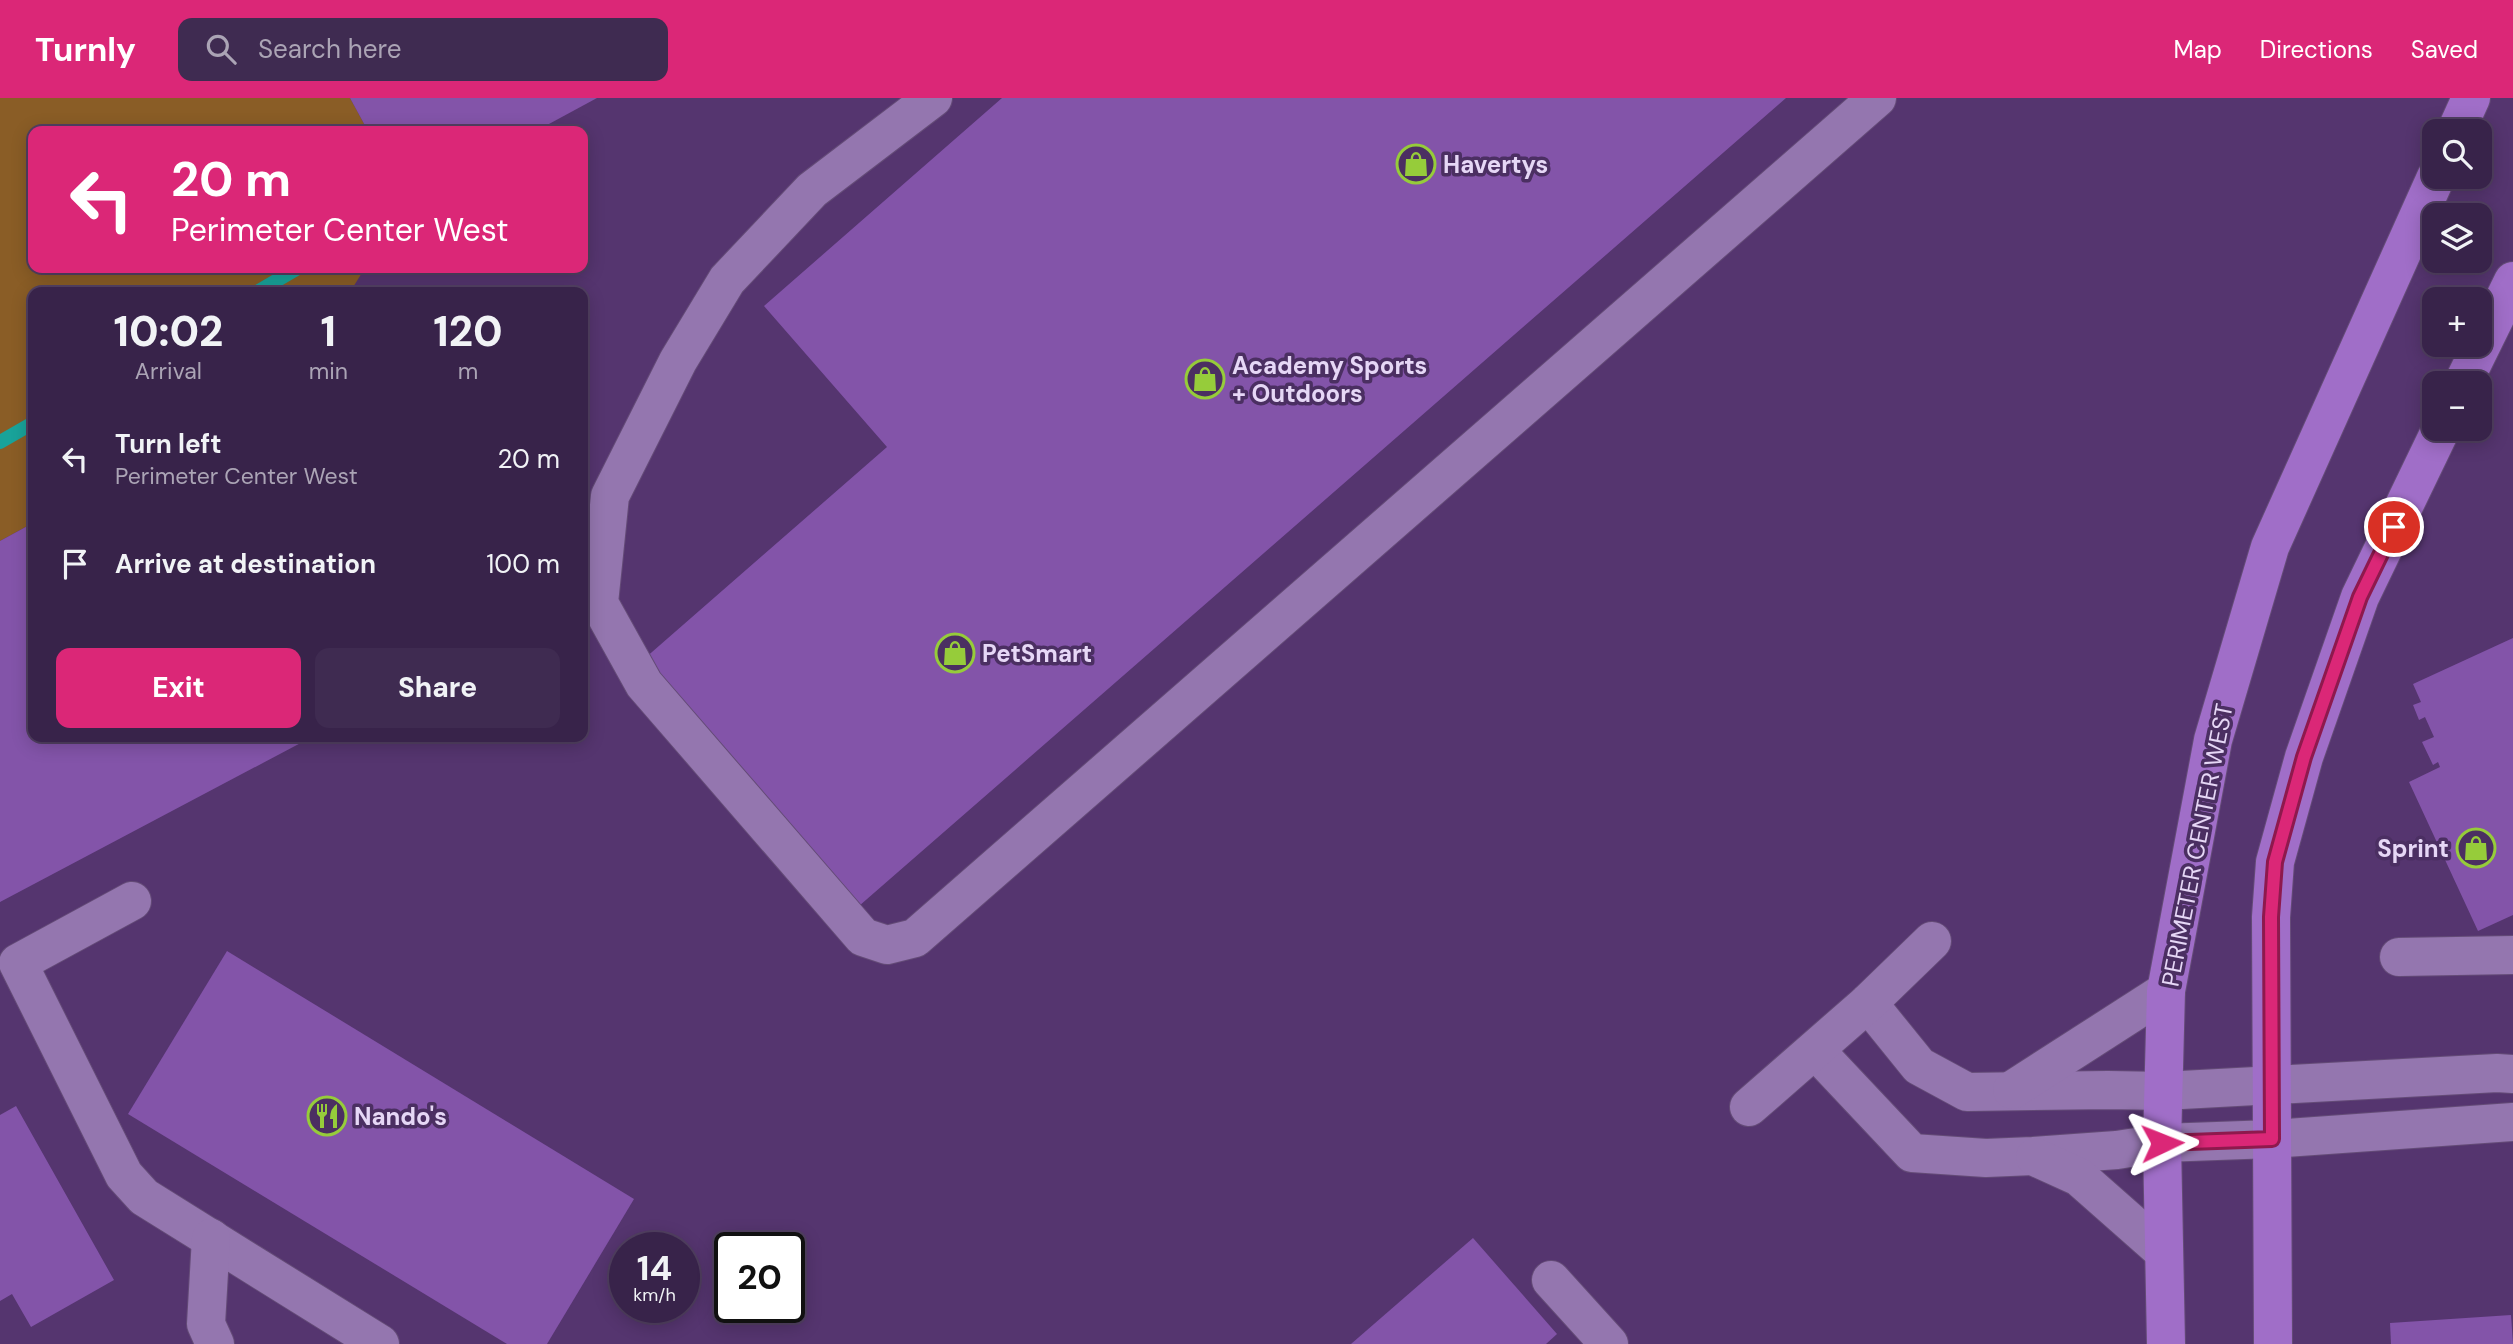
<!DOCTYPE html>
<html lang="en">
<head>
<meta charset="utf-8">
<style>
	body { margin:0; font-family:"DM Sans",sans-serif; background:#3f2b51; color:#f1f3f6; height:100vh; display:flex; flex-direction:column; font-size:26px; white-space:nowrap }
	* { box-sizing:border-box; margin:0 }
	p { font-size:23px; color:#aba4b5 }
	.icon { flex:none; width:38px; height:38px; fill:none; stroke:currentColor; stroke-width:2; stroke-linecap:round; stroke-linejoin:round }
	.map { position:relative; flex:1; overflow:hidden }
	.sheet { position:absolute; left:28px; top:189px; width:560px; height:455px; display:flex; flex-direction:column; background:#38234a; border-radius:14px; box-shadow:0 4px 18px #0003,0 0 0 2px #524062 }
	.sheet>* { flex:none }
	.hud { position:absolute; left:28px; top:28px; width:560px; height:147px; border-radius:14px; box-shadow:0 4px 18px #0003,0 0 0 2px #524062; background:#db2777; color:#fff; overflow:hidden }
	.buttons { position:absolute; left:2422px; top:21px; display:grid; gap:14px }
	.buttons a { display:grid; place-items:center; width:70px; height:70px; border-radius:14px; background:#38234a; box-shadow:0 4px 18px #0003,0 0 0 2px #524062; font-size:35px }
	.speed { position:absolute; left:609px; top:1134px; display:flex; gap:14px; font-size:35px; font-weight:700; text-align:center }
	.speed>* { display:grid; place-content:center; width:91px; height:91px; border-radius:50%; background:#38234a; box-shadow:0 4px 18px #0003,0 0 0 2px #524062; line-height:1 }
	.speed small { font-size:18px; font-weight:400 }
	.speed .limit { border:4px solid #111; border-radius:10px; background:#fff; color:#111 }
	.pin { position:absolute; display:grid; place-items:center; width:60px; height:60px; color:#fff; margin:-30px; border:4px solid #fff; border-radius:50%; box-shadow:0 2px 7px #0007 }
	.me { position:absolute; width:77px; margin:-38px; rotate:88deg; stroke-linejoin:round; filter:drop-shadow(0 0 5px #0008) }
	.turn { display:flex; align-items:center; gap:24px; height:147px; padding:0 28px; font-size:32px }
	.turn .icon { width:91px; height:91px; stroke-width:2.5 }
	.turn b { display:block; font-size:49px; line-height:60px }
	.eta { display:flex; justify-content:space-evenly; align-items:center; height:119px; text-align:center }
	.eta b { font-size:42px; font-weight:800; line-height:49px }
	.cta { display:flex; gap:14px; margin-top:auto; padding:14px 28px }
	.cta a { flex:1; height:80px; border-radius:14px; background:#db2777; color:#fff; font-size:28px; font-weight:800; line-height:80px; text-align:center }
	.cta a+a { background:#3f2b51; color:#f1f3f6 }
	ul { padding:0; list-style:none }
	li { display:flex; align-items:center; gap:21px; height:105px; padding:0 28px }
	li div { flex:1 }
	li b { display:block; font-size:26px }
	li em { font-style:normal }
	header { display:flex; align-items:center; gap:42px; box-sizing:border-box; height:98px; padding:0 35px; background:#db2777; color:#fff }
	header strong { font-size:33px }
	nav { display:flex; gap:38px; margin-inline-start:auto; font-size:24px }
	.search { width:490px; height:63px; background:#3f2b51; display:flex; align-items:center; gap:18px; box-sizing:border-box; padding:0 24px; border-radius:14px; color:#aba4b5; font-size:26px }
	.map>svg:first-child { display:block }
	.built { fill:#55356f; fill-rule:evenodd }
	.green { fill:#8a5d26 }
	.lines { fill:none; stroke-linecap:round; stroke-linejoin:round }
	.stream { stroke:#19a39a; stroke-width:14 }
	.building { fill:#8354a9 }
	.minor-casing { stroke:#644b77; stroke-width:40 }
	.major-casing { stroke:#644b77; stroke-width:40 }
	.minor { stroke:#9476af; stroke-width:38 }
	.major { stroke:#a06ec8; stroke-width:38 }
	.route-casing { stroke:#8e194d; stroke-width:18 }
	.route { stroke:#db2777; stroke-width:12 }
	.labels { text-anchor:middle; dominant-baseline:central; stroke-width:7; stroke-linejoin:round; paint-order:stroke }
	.poi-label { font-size:24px; font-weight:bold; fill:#e6d7f6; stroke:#4b2f62; text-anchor:start }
	.street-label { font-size:24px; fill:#e6d7f6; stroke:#4b2f62 }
</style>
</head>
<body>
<header>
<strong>Turnly</strong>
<div class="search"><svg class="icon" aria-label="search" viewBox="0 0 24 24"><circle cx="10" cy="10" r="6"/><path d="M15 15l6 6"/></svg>Search here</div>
<nav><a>Map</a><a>Directions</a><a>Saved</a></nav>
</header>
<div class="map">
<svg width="2513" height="1246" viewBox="0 0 2513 1246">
	<rect width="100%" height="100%" fill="#4b2f62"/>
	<path class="built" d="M0,0H2513V1246H0ZM33,33H583V170H33ZM2434,33H2480V79H2434ZM2434,117H2480V163H2434ZM33,194H583V639H33ZM2434,201H2480V247H2434ZM2434,285H2480V331H2434ZM625,1150H684V1209H625ZM730,1150H789V1209H730Z"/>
	<path class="green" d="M0,0H350L368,33H33V170H365L350,194H33V425L0,443Z"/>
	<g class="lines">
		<g class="stream">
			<path d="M257,194L298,170"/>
			<path d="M0,344L33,325"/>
		</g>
	</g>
	<g class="building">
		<path d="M350,0H597L536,33H368Z"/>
		<path d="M1002,0H1786L859,808L644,561L887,349L764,208Z"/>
		<path d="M33,425V639H312L0,804V443Z"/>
		<path d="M2513,540V817L2478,833L2409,684L2440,669L2438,664L2433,667L2422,644L2434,639L2425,619L2419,622L2413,607L2421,604L2413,586Z"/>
		<path d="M227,853L634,1101L547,1246H507L128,1016Z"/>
		<path d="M16,1008L114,1182L31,1229L12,1196L0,1203V1017Z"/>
		<path d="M1473,1140L1557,1236L1546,1246H1351Z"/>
		<path d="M2511,1217L2513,1246H2391L2390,1225Z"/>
	</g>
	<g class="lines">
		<defs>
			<g id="minor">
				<path d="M933,0L812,92L727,182L678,263L610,398L599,505L644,586L863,839L887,847L915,840L1877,0"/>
				<path d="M132,803L18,865L124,1077L144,1099L380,1246"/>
				<path d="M2399,859L2513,857"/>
				<path d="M1868,905L1919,968L1967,994L2108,992L2163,993L2497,975L2513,976"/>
				<path d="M1815,952L1912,1055L1986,1060L2033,1058L2117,1052L2162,1045L2272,1041L2513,1024"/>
				<path d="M2012,992L2166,893"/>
				<path d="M1749,1009L1868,905L1932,843"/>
				<path d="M2035,1059L2079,1079L2164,1154"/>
				<path d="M211,1140L206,1226L215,1246"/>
				<path d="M1551,1182L1609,1246"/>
			</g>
			<g id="major">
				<path d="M2456,33L2471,0"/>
				<path d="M2463,285L2513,183"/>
				<path d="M2166,1246L2162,1045L2166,893L2213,642L2270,449L2436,79"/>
				<path d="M2273,1246L2271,819L2275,764L2304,659L2360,499L2441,331"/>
			</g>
		</defs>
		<use href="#minor" class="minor-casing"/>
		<use href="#major" class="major-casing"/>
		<use href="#minor" class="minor"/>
		<use href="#major" class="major"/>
	</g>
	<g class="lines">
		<defs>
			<path id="route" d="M2162,1045L2272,1041L2271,819L2275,764L2304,659L2360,499L2394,429"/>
		</defs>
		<use href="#route" class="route-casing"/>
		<use href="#route" class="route"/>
	</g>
	<defs>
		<symbol id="shop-ring" viewBox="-11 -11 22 22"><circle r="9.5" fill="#4b2f62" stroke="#96cc3a" stroke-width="1.5"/><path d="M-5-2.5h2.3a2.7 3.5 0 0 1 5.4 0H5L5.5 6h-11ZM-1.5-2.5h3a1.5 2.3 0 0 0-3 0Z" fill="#96cc3a"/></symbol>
		<symbol id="restaurant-ring" viewBox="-11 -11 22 22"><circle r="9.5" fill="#4b2f62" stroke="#96cc3a" stroke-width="1.5"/><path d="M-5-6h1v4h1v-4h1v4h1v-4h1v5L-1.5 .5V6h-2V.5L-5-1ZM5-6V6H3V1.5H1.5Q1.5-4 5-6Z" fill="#96cc3a"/></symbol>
	</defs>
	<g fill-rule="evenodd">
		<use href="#shop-ring" x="1394" y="44" width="44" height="44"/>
		<use href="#shop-ring" x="1183" y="259" width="44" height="44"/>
		<use href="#shop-ring" x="933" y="533" width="44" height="44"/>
		<use href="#shop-ring" x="2454" y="728" width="44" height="44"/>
		<use href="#restaurant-ring" x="305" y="996" width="44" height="44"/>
	</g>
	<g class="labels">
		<g class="poi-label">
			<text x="1443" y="66">Havertys</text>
			<text x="1232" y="267">Academy Sports<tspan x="1232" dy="28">+ Outdoors</tspan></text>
			<text x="982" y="555">PetSmart</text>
			<text x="2449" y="750" text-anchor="end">Sprint</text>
			<text x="354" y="1018">Nando's</text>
		</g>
		<g class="street-label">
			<text transform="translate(2197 747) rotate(-79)">PERIMETER CENTER WEST</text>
		</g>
	</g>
</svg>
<div class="buttons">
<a><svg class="icon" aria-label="search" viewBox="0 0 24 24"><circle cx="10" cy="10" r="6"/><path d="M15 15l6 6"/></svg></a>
<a><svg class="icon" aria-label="layers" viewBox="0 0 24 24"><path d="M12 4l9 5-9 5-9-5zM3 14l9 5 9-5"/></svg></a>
<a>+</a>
<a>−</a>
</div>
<div class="speed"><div>14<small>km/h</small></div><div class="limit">20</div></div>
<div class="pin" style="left:2394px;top:429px;background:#d93025"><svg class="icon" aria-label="arrive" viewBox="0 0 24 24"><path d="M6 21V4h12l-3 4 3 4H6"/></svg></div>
<svg class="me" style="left:2162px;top:1045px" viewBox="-20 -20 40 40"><path d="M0-17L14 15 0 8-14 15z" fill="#db2777" stroke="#fff" stroke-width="4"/></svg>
<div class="hud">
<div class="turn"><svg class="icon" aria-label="left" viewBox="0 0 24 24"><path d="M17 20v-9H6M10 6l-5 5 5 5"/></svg><div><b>20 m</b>Perimeter Center West</div></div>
</div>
<section class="sheet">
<div class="eta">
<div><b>10:02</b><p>Arrival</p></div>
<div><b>1</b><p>min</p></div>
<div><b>120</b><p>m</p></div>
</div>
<ul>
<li><svg class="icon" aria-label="left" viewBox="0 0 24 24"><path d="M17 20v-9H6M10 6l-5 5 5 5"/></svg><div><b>Turn left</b><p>Perimeter Center West</p></div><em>20 m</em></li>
<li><svg class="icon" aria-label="arrive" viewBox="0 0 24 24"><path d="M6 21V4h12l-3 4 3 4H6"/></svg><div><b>Arrive at destination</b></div><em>100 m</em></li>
</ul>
<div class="cta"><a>Exit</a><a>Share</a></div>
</section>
</div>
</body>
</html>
